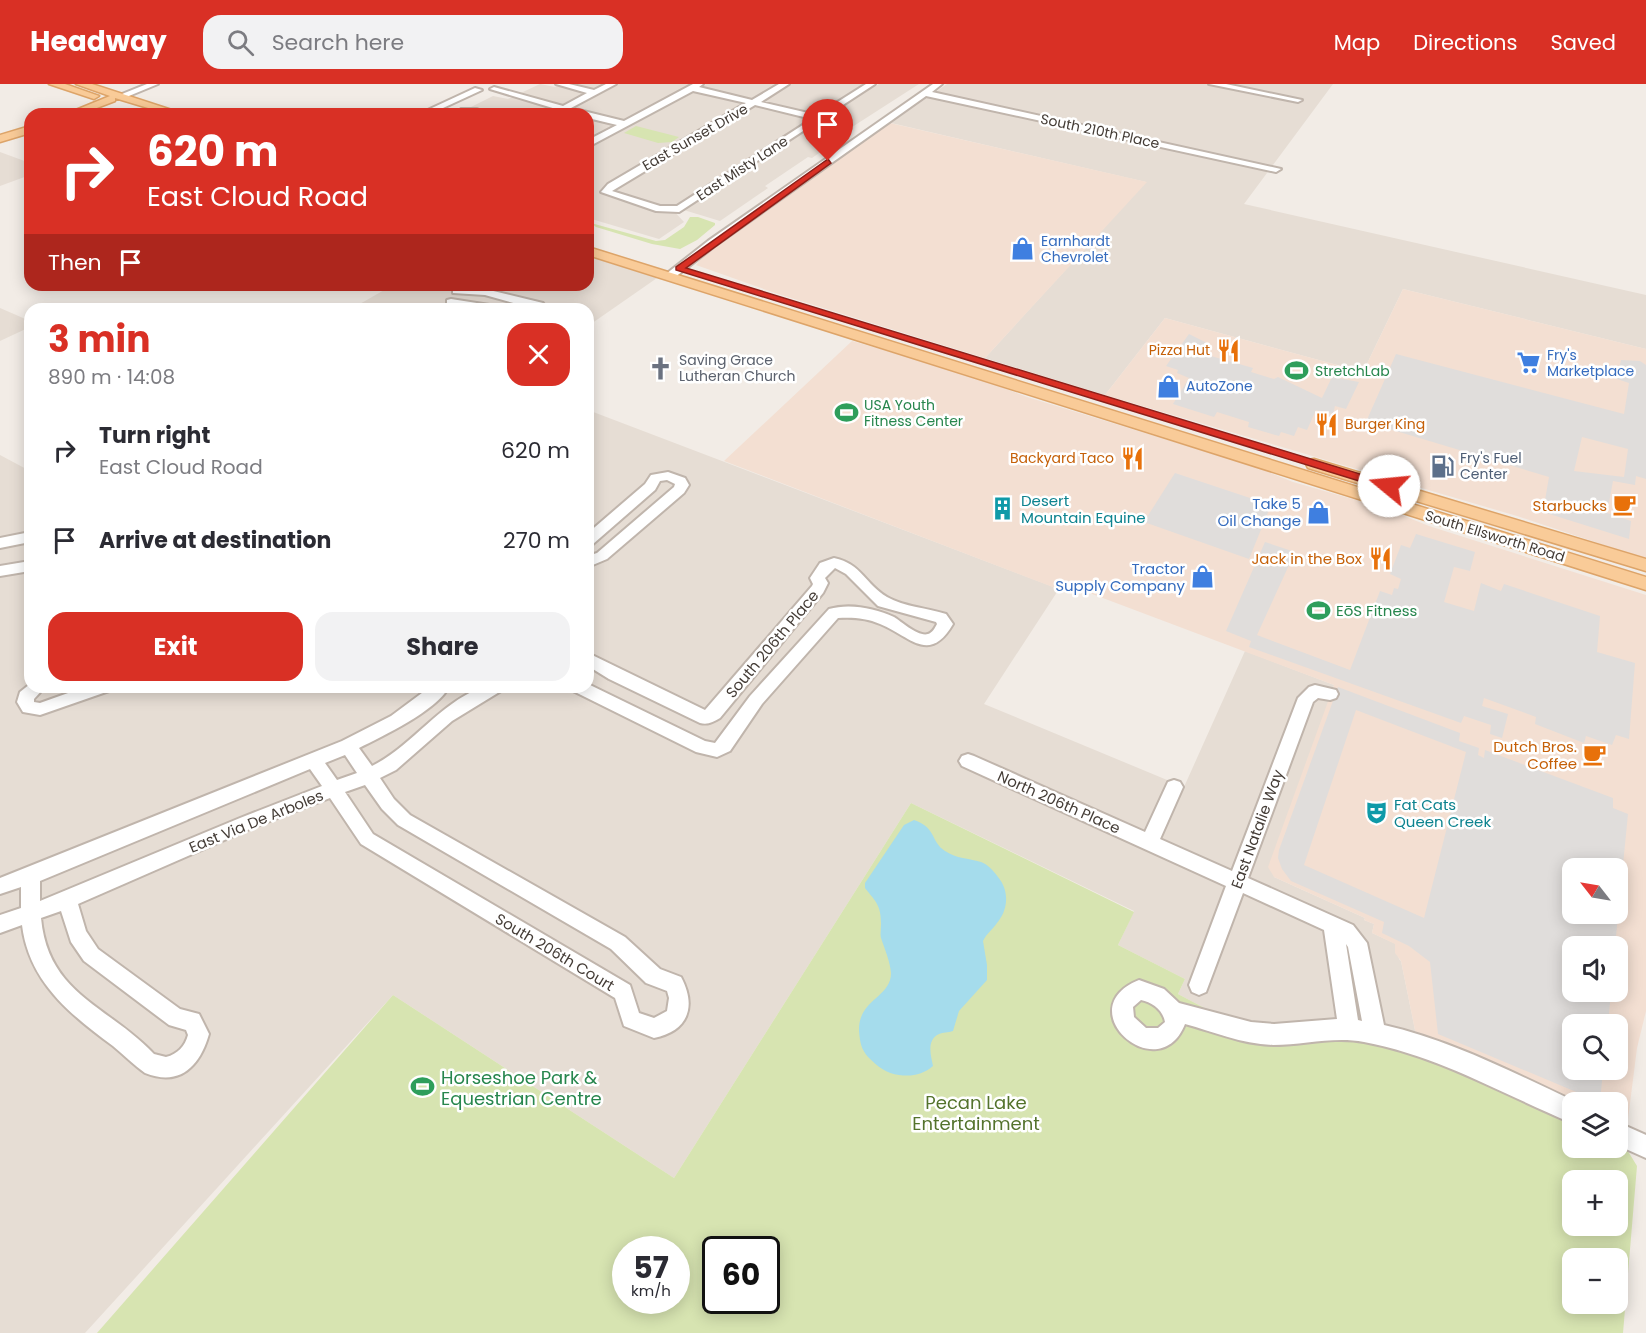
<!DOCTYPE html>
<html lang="en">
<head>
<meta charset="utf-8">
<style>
	body { margin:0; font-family:Poppins,sans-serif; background:#f2f2f3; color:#2b2b33; height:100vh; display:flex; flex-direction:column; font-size:22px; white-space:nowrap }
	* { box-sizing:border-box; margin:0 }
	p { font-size:20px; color:#7c7c81 }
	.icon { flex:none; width:33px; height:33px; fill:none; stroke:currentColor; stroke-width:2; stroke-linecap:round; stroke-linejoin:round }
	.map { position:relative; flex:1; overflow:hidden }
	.drawer { position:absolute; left:24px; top:219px; width:570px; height:390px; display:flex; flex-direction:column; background:#fff; border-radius:18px; box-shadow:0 3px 15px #0003 }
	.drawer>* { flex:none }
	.banner { position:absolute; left:24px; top:24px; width:570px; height:183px; border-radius:18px; box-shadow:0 3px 15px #0003; background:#d93025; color:#fff; overflow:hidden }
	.needle { width:39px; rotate:301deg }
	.controls { position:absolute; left:1562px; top:774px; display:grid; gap:12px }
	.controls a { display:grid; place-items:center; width:66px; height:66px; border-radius:12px; background:#fff; box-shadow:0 3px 15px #0003; font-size:30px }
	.speed { position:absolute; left:612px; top:1152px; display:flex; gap:12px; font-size:30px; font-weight:700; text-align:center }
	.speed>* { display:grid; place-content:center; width:78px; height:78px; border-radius:50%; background:#fff; box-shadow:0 3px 15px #0003; line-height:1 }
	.speed small { font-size:15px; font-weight:400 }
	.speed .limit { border:3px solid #111; border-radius:9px; background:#fff; color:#111 }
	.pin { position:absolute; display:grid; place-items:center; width:51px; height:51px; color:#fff; margin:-62px -26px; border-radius:50% 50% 50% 0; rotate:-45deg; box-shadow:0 0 6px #0007 }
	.pin .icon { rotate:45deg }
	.me { position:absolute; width:66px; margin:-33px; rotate:287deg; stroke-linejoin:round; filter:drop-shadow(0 0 4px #0008) }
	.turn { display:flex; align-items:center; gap:21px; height:126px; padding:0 24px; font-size:27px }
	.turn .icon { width:78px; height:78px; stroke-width:2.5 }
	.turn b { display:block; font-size:42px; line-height:51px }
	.then { display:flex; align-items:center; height:57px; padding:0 24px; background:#0003; gap:12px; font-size:22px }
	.round { display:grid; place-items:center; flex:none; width:63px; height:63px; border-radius:18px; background:#f2f2f3 }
	.summary { display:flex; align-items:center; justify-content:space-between; height:102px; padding:0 24px }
	h1 { font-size:36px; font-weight:700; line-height:45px; color:#d93025 }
	.primary-button { display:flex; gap:12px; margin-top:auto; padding:12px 24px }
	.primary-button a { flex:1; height:69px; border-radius:18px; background:#d93025; color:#fff; font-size:24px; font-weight:700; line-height:69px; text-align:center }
	.primary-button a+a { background:#f2f2f3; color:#2b2b33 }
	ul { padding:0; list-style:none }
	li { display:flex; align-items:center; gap:18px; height:90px; padding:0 24px }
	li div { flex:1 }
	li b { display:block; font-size:22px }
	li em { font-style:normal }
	header { display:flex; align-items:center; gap:36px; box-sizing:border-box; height:84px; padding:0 30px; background:#d93025; color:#fff }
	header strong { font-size:28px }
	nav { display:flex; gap:33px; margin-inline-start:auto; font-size:21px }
	.search { width:420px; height:54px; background:#f2f2f3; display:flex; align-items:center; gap:15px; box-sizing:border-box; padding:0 21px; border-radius:18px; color:#7c7c81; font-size:22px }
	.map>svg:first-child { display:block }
	.residential { fill:#e6ddd4 }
	.commercial { fill:#f3dfd2; fill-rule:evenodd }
	.green { fill:#d7e4b1; fill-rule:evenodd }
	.parking { fill:#e0dddb; fill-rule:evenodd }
	.water { fill:#a5dcec }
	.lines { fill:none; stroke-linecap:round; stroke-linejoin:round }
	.minor-casing { stroke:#c0b5ac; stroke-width:4 }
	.major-casing { stroke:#dda469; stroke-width:3 }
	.minor { fill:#fff; fill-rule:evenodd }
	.major { fill:#f9cb98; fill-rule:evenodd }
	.route { fill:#d93025; stroke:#8d1f18; stroke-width:1.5 }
	.labels { text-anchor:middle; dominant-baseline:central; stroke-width:5; stroke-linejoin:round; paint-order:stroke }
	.far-street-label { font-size:14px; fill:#443c36; stroke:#fff }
	.far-shop-label { font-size:14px; fill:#366cbe; stroke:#fff; text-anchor:start }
	.far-food-label { font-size:14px; fill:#c56008; stroke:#fff; text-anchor:end }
	.far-worship-label { font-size:14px; fill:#5b616d; stroke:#fff; text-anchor:start }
	.far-leisure-label { font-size:14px; fill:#27864d; stroke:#fff; text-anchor:start }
	.far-service-label { font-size:14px; fill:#4e5e75; stroke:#fff; text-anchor:start }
	.culture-label { font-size:15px; fill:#0d838f; stroke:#fff; text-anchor:start }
	.shop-label { font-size:15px; fill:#366cbe; stroke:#fff; text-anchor:end }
	.food-label { font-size:15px; fill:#c56008; stroke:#fff; text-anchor:end }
	.leisure-label { font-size:15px; fill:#27864d; stroke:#fff; text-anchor:start }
	.street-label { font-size:15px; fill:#443c36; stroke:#fff }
	.near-leisure-label { font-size:18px; fill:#27864d; stroke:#fff; text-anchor:start }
	.near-park-label { font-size:18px; fill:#54732c; stroke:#fff }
</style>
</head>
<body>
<header>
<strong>Headway</strong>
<div class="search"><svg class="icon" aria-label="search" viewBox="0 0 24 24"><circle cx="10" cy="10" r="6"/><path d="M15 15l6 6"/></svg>Search here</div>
<nav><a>Map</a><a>Directions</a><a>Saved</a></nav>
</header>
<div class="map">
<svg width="1646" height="1249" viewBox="0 0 1646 1249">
	<rect width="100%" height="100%" fill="#f2ece6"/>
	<g class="residential">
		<path d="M540,0L555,3L561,0H692L702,2L706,0H866L876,2L879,0H919L849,45L852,46L812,74L808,73L765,102L768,104L720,137L674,123L671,124L684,138L659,155L588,134V116L593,114L592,109L588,107V30H486L491,27L471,23L493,12L508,15Z"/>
		<path d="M947,0H1333L1244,120L1646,211V265L1403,205L1363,288L1165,234L1105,311L985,274L1146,98L891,39Z"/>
		<path d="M0,68L30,79V91L0,102Z"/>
		<path d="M588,172L657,194L588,242V225H351L393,201H588Z"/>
		<path d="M0,224L30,237V243L0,257Z"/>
		<path d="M588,326L1059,505L984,620L1184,703L1245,567L1334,601L1274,793L1365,834L1364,836L1374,840L1372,849L1396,860L1399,875L1401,877L1416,951L1249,940L1212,928L1178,910L1185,895L1118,861L1134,827L911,719L674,1094L393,911L85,1249H0V371L30,387V603H588Z"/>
	</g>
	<g class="commercial">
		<path d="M890,39L1147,98L985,274L775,209L696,181L706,169Z"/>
		<path d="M1403,205L1646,265V475L1517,432L1105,311L1165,234L1363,288Z"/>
		<path d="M852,257L905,272L983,296L1027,313L1253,382L1293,398L1387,425L1429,442L1646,511V927L1637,964L1628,1035L1623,1038L1617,1037V1018H1578L1485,974L1416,951L1401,877L1395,869V860L1372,849L1374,840L1364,836L1365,834L1274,793L1268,783L1334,601L1063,499L1058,505L724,377ZM1572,784H1617V830H1572ZM1572,862H1617V908H1572ZM1572,940H1617V986H1572Z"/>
	</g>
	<g class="green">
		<path d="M636,42L679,53L672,58L658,59L624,49Z"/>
		<path d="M690,133H698L715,139V141L697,156L680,165L652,160L596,143L591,139L656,157L665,156L684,143Z"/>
		<path d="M911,719L1134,828L1118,861L1185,895L1178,910L1212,928L1249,940L1280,942L1332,939L1476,991L1572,1037V1064H1617V1059L1626,1064L1637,1082L1623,1249H97L393,911L674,1094ZM1572,1096H1617V1142H1572ZM626,1166H676V1216H626ZM716,1166H766V1216H716ZM1572,1174H1617V1220H1572Z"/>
	</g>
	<g class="parking">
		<path d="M1189,250L1209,260L1204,270L1253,284L1251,288L1274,295L1278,293L1322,314L1332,293L1359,298L1346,325L1335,322L1333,330L1316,326L1307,346L1298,343L1294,352L1281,348L1279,352L1248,343L1249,338L1217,328L1214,333L1173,320L1189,294L1177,289L1178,286L1166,282Z"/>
		<path d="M1396,270L1624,330L1629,299L1617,295L1621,276L1640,277L1646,281V395L1636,392L1635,401L1613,397L1607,429L1631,437L1629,455L1543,428L1549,393L1366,338ZM1582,353L1628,365L1624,393L1574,387Z"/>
		<path d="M1175,389L1271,421L1249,475L1144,438Z"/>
		<path d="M1416,450L1475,468L1470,487L1454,483L1444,518L1474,527L1481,499L1501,507L1504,500L1600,532L1597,568L1635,579L1629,655L1616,651L1612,661L1586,652L1584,659L1535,640L1536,633L1484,614L1482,622L1508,630L1502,654L1490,650L1491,641L1464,632L1461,639L1249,563L1251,557L1226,547L1265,458L1295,468L1257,551L1350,586L1380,507L1392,511L1394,504L1398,505L1401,495L1390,490L1401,461L1410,464Z"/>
		<path d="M1338,603L1460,649L1459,657L1479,664L1478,671L1484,674L1485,666L1613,714V724L1628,730L1615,862H1572V908H1611L1608,940H1572V986H1603L1600,1018L1438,950L1430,878L1409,862L1382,849L1384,838L1291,797L1282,785L1278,774L1279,766ZM1356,626L1466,668L1424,834L1304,781ZM1572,784H1617V830H1572Z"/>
	</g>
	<path class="water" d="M914,736C937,744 930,757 945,767C957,775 968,774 981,778C987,780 994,787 998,793C1009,806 1009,825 997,839C992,846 987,849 983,857L987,881V896L959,927L953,947C948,949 943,948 939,950C926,956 931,972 933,982C924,990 912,993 899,991C887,990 877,982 868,973C861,965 860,958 859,947C858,915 891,914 891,889C890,877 885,866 881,854C880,850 881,845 881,840C881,821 876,818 865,804V799L904,741Z"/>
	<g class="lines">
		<defs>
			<g id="minor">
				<path d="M147,0H158L124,14L117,12Z"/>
				<path d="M556,0H569L594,6L606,0H616L571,24L624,37L693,0H703L699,3L752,16L779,0H789L761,18L817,31L866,0H875L679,128L656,127L601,108L608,100L746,19L693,7L588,63V56L617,41L588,34V30L556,29V25L490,5L494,3L563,22L587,9ZM755,21L812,35L677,122H660L612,107Z"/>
				<path d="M933,0H942L932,8L1281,85L1276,88L926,12L716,161L674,194H666V190L708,157Z"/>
				<path d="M1209,0H1226L1302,16L1298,18Z"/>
				<path d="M475,4L482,6L430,30H419Z"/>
				<path d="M461,25H477L481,27L479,30H459Z"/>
				<path d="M457,204L485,205L543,219L547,225H535L485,211L453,209V205Z"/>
				<path d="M451,215L496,222L502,225H475L447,220V216Z"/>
				<path d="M668,388L685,394L689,401L684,409L607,475L588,483V472L597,469L674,403L675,400L667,396L660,397L655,406L593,460L588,462V449L645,400L651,391Z"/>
				<path d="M30,448V458L0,464V454Z"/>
				<path d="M834,474C862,480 865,500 887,513C904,523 928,524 946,530L953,540C929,581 910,552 880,540C867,534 852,533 838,534L762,620L730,667L717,673L696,668L573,607L571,603H588V600L705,657L715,659L750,612L829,525C849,519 875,524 894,533C902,538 918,553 928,550C932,549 935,544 937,540L936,538L878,522L846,490L835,484L825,494L828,499L823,509L720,634C713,638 708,641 700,639L609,595L588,582V569L705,626L812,502L813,500L810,494L820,479Z"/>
				<path d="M30,477V487L0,492V482Z"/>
				<path d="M30,600V603H45L34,615V618L40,619L85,603H111L109,607L40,631L23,628L17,618L20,608Z"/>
				<path d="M1315,601L1336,606L1338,610L1336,614L1330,616L1318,614L1313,618L1248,794L1353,841L1367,859L1384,941C1451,956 1514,989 1576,1018H1572V1039C1502,1010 1439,972 1364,958C1334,952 1304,961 1273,961C1242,960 1214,948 1185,940C1159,1006 1067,925 1139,896L1164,905L1179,919L1251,938L1274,940L1337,935L1324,846L1243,809L1206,908L1199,911L1192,908L1189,901L1226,802L962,682L959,677L962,672L968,670L974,672L1145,748L1168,698L1174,696L1180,698L1183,703L1160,755L1232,787L1298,614L1309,603ZM1346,860L1348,863L1362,937L1358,936ZM1141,916C1152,918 1163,926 1165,938L1158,944H1146L1134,933L1133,923Z"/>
				<path d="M430,603H449C436,627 383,652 359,664L372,682C412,662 438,621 480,604C487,601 496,603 503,603L501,607L452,637L396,686L380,694L394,715L410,731L625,853L660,885L681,893C697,923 688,947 654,954L624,942L615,914L361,760L330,714L252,744L78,820L86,847L98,865L180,925L199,930L209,950C200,982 180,1003 145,989C134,981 124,971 113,962C70,930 29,898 22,841L0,849V831L21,824V803L0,810V794L342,657L391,632ZM345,671L357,689L337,696L325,679ZM310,685L322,702L240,734L40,817V797ZM365,701L382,725L398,741L611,865L646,899L667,907L669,914L667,927L654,934L639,929L630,901L373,750L345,708ZM61,827L71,858L84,877L169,941L186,946L188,951C185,962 178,970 166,973L154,970C109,922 48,911 41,834Z"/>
				<path d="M1617,1038L1646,1051V1074L1617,1061Z"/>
			</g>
			<g id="major">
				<path d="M49,0H65L99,12L94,15Z"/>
				<path d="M76,0H92L184,30H168L115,14V17L81,30H66L110,12Z"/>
				<path d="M30,42V49L0,58V51Z"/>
				<path d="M588,163L1646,493V506L588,171Z"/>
				<path d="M1314,375L1646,475V487L1308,384L1306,380L1308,376Z"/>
			</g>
		</defs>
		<use href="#minor" class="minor-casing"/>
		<use href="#major" class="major-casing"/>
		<use href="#minor" class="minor"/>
		<use href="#major" class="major"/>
	</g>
	<path class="route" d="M828,75L831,79L686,184L1393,400L1394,402L1393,405H1385L676,186V183Z"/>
	<defs>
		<symbol id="shop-bare" viewBox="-9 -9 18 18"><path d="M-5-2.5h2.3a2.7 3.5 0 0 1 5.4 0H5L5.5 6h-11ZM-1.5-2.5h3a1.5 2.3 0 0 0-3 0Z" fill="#3f7fe0" stroke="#fff" stroke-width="2.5" paint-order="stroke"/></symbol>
		<symbol id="restaurant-bare" viewBox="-9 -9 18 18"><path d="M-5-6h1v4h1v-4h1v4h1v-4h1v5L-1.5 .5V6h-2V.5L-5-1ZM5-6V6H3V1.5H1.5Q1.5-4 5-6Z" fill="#e8710a" stroke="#fff" stroke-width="2.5" paint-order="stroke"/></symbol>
		<symbol id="supermarket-bare" viewBox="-9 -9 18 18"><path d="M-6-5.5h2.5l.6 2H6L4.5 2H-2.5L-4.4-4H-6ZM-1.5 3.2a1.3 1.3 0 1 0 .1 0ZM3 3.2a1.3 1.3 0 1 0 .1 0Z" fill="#3f7fe0" stroke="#fff" stroke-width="2.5" paint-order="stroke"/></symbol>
		<symbol id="church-bare" viewBox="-9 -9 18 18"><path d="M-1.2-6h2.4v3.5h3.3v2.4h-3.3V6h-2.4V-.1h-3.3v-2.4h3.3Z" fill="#6b7280" stroke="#fff" stroke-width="2.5" paint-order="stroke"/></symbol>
		<symbol id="stadium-bare" viewBox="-9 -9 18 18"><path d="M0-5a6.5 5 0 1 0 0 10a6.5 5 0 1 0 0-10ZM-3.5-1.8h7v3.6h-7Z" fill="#2e9e5b" stroke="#fff" stroke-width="2.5" paint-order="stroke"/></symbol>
		<symbol id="fuel-bare" viewBox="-9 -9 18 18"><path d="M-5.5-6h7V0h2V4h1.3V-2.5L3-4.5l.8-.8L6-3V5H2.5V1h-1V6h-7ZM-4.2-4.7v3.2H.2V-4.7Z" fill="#5c6f8a" stroke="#fff" stroke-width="2.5" paint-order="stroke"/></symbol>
		<symbol id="cafe-bare" viewBox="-9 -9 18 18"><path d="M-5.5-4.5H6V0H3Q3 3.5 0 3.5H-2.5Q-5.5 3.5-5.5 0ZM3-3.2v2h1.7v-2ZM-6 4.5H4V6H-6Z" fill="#e8710a" stroke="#fff" stroke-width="2.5" paint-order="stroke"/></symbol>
		<symbol id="building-bare" viewBox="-9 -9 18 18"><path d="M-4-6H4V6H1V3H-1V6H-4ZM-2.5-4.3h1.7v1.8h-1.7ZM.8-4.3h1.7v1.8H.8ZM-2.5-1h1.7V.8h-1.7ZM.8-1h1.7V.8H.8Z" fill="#0f9aa8" stroke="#fff" stroke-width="2.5" paint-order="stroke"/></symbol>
		<symbol id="theatre-bare" viewBox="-9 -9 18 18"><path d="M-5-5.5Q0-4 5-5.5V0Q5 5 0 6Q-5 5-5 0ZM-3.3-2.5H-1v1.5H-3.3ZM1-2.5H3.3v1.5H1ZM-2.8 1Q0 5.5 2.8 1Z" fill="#0f9aa8" stroke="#fff" stroke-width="2.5" paint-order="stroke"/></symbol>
	</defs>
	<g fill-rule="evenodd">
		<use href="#shop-bare" x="1006" y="148" width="33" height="33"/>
		<use href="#restaurant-bare" x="1212" y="250" width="33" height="33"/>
		<use href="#supermarket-bare" x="1512" y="262" width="33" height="33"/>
		<use href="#church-bare" x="644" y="268" width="33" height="33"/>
		<use href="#stadium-bare" x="1280" y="270" width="33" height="33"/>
		<use href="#shop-bare" x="1152" y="286" width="33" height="33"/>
		<use href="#stadium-bare" x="830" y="312" width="33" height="33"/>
		<use href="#restaurant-bare" x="1310" y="324" width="33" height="33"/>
		<use href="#restaurant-bare" x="1116" y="358" width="33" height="33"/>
		<use href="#fuel-bare" x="1426" y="366" width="33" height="33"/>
		<use href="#cafe-bare" x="1608" y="404" width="33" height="33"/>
		<use href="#building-bare" x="986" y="408" width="33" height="33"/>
		<use href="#shop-bare" x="1302" y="412" width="33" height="33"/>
		<use href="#restaurant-bare" x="1364" y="458" width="33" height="33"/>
		<use href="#shop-bare" x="1186" y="476" width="33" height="33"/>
		<use href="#stadium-bare" x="1302" y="510" width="33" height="33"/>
		<use href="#cafe-bare" x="1578" y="654" width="33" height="33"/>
		<use href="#theatre-bare" x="1360" y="712" width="33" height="33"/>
		<use href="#stadium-bare" x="406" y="986" width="33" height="33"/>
	</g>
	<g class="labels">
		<g class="far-street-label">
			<text transform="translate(1100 47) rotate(12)">South 210th Place</text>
			<text transform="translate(695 53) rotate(-30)">East Sunset Drive</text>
			<text transform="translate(742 84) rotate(-33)">East Misty Lane</text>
			<text transform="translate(1495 452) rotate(17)">South Ellsworth Road</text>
		</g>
		<g class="far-shop-label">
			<text x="1041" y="157">Earnhardt<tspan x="1041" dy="16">Chevrolet</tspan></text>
			<text x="1547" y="271">Fry's<tspan x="1547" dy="16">Marketplace</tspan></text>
			<text x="1186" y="302">AutoZone</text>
		</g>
		<g class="far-food-label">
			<text x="1210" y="266">Pizza Hut</text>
			<text x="1345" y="340" text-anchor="start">Burger King</text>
			<text x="1114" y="374">Backyard Taco</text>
		</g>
		<g class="far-worship-label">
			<text x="679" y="276">Saving Grace<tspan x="679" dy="16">Lutheran Church</tspan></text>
		</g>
		<g class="far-leisure-label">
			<text x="1315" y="287">StretchLab</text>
			<text x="864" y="321">USA Youth<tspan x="864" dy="16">Fitness Center</tspan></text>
		</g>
		<g class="far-service-label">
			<text x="1460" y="374">Fry's Fuel<tspan x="1460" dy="16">Center</tspan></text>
		</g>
		<g class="culture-label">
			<text x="1021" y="416">Desert<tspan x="1021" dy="17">Mountain Equine</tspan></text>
			<text x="1394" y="720">Fat Cats<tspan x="1394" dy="17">Queen Creek</tspan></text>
		</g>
		<g class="shop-label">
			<text x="1301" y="419">Take 5<tspan x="1301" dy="17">Oil Change</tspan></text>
			<text x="1185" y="484">Tractor<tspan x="1185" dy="17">Supply Company</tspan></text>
		</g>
		<g class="food-label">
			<text x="1607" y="421">Starbucks</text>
			<text x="1362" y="474">Jack in the Box</text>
			<text x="1577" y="662">Dutch Bros.<tspan x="1577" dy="17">Coffee</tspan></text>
		</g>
		<g class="leisure-label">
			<text x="1336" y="526">EōS Fitness</text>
		</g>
		<g class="street-label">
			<text transform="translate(772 560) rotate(-50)">South 206th Place</text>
			<text transform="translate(1059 718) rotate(24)">North 206th Place</text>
			<text transform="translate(256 737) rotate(-22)">East Via De Arboles</text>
			<text transform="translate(1257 745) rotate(-70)">East Natalie Way</text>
			<text transform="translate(555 868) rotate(31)">South 206th Court</text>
		</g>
		<g class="near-leisure-label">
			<text x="441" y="993">Horseshoe Park &amp;<tspan x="441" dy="21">Equestrian Centre</tspan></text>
		</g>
		<g class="near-park-label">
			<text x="976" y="1018">Pecan Lake<tspan x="976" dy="21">Entertainment</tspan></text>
		</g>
	</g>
</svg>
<div class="controls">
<a><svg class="needle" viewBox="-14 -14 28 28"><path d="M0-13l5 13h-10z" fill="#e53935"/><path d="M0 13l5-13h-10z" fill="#7c7c81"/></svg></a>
<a><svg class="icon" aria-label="sound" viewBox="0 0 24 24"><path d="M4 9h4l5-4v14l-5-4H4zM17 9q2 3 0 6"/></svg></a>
<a><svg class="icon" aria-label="search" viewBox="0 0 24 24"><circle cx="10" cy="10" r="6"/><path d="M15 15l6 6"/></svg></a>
<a><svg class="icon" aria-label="layers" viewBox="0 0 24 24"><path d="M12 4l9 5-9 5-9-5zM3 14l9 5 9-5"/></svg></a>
<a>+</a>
<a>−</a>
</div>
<div class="speed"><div>57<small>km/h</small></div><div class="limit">60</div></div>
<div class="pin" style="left:828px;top:77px;background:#d93025"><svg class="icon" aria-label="arrive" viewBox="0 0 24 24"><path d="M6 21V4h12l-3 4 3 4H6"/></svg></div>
<svg class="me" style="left:1389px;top:402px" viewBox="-20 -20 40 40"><circle r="19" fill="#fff"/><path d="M0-13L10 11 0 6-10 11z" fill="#d93025"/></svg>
<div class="banner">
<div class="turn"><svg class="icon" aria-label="right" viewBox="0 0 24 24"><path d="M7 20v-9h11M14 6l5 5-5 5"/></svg><div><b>620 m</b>East Cloud Road</div></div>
<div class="then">Then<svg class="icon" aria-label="arrive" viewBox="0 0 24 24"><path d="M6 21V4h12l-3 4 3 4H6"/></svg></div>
</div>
<section class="drawer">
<div class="summary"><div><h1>3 min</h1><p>890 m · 14:08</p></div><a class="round" style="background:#d93025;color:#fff"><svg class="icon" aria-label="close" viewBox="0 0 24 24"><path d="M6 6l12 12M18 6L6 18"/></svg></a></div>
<ul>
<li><svg class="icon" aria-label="right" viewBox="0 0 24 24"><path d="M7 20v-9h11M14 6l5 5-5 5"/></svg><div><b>Turn right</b><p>East Cloud Road</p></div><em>620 m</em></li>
<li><svg class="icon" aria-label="arrive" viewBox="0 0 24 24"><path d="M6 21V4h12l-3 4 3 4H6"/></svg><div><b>Arrive at destination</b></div><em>270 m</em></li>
</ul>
<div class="primary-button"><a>Exit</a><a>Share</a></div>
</section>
</div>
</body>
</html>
